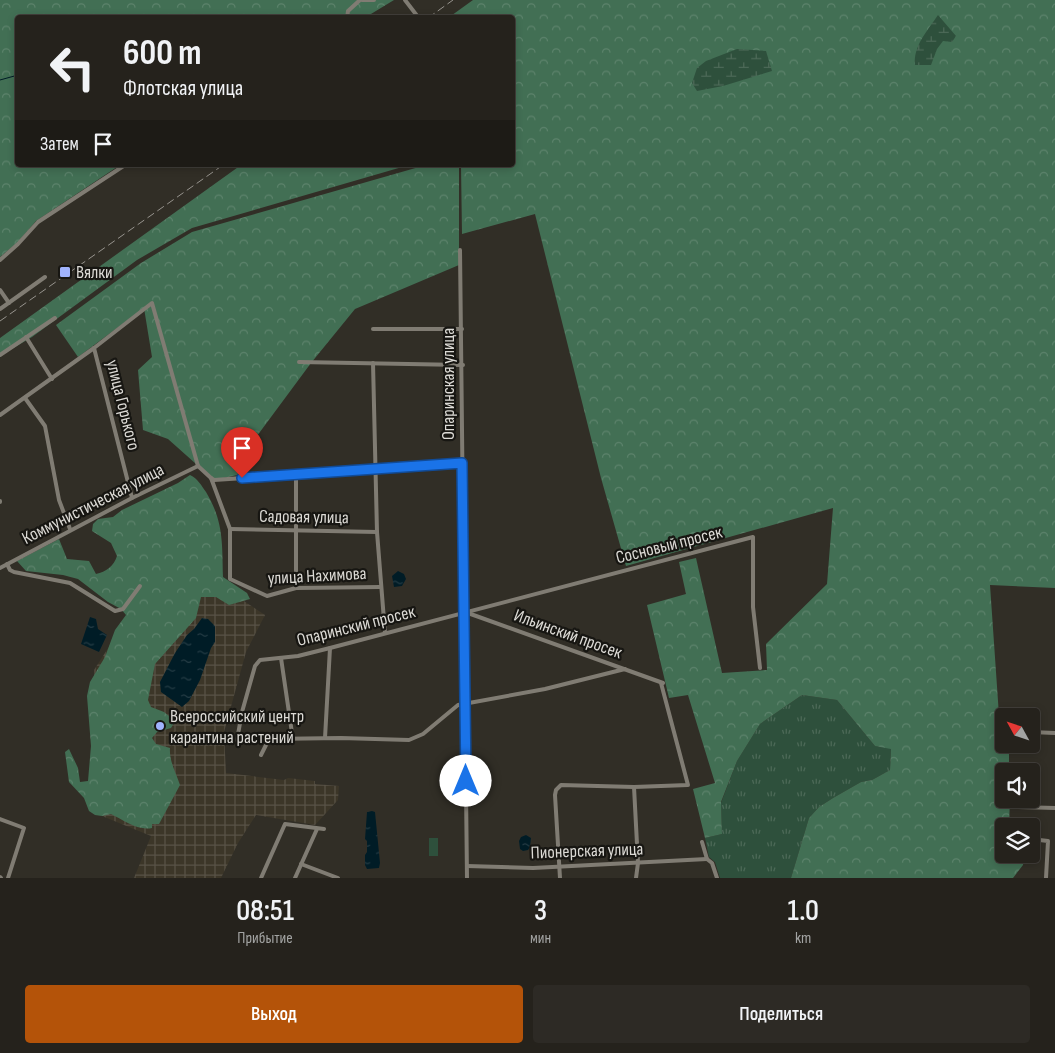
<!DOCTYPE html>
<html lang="ru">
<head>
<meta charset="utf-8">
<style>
	body { margin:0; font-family:"Sofia Sans Condensed",sans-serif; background:#2d2a25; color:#f1f3f6; height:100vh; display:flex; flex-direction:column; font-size:19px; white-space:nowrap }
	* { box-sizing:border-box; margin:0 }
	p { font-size:16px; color:#a3a4a3 }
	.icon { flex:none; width:28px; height:28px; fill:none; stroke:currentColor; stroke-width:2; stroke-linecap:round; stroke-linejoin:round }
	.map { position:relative; height:878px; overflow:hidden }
	.panel { display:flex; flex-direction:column; background:#25221c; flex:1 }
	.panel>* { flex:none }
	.banner { position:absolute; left:15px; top:15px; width:500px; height:152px; border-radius:5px; box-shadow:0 2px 8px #0003,0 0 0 1px #423f3b; background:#25221c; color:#f1f3f6; overflow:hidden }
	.needle { width:32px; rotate:310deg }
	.buttons { position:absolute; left:995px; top:708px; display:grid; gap:10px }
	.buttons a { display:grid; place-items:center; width:45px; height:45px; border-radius:5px; background:#25221c; box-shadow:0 2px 8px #0003,0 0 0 1px #423f3b; font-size:25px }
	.pin { position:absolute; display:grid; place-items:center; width:42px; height:42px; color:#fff; margin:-51px -21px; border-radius:50% 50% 50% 0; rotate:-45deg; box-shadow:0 0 5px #0007 }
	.pin .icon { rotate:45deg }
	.me { position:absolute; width:55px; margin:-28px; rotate:0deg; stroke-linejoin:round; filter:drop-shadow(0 0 4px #0008) }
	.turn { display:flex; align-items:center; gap:18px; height:105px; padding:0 25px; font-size:22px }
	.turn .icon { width:65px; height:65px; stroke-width:2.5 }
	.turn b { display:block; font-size:35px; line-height:42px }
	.then { display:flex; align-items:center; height:48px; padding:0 25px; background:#0003; gap:10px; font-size:19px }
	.eta { display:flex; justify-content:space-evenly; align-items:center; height:85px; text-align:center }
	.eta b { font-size:30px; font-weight:600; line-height:35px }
	.cta { display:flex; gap:10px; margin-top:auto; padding:10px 25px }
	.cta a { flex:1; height:58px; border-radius:5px; background:#b45309; color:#fff; font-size:20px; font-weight:600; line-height:58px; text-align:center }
	.cta a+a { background:#2d2a25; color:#f1f3f6 }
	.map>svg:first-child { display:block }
	.industrial { fill:url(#industrial-grid) }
	.grass { fill:url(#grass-tufts) }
	.forest { fill:url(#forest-crowns) }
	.wetland { fill:url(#wetland-marsh) }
	.garden { fill:#2e503c }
	.water { fill:url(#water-ripples) }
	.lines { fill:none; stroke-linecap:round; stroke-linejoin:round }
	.stream { stroke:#001c26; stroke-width:1 }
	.minor { stroke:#807c73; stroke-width:4 }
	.rail { stroke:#97948e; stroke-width:1; stroke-dasharray:8 4; stroke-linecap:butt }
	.route-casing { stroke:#114b97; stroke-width:12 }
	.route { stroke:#1a73e8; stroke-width:9 }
	.poi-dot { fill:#a0b3fd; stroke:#171612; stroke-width:2 }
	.labels { text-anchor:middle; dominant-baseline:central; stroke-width:4.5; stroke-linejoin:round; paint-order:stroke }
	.poi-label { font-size:18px; fill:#dcdad5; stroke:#171612; text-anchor:start }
	.street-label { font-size:18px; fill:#dcdad5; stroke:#171612 }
</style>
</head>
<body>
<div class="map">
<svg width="1055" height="878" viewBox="0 0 1055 878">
	<defs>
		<pattern id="industrial-grid" width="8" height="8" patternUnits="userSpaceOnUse" patternTransform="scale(1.25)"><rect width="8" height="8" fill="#3c3628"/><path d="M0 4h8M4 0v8" fill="none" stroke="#585246"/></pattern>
		<pattern id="grass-tufts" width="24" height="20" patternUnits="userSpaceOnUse" patternTransform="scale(1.25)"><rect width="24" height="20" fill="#2e503c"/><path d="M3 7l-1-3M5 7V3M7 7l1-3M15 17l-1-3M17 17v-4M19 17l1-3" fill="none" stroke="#4c6957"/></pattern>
		<pattern id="forest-crowns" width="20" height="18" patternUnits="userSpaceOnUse" patternTransform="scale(1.25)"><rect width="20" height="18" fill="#426f54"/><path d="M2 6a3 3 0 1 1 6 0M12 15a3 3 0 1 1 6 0" fill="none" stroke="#5d836c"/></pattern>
		<pattern id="wetland-marsh" width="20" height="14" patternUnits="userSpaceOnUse" patternTransform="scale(1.25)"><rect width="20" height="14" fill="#2e503c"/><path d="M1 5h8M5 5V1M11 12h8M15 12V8" fill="none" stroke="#4c6957"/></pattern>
		<pattern id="water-ripples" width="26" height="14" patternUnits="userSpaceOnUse" patternTransform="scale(1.25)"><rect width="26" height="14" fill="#001c26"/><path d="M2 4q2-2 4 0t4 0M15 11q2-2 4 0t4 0" fill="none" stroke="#253c45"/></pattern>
	</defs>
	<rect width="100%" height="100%" fill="#312e26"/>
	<path class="industrial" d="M226,589L265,615L246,652L224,732L226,773L284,780L288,778L315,781V784L339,786L338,800L315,825L256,815L238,843L221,878H134L151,836L102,816L94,670L126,620Z"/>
	<path class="grass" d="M802,695L837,700L875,746L891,748L890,770L872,780L861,782L833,798L819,807L809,818L791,878H720L715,862L709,857L705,838L722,834L721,803L737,761L760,724Z"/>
	<g class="forest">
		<path d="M0,0H394L366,17L18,18V165H120L36,221L17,243L0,257Z"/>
		<path d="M473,0H1055V588L990,585L1000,730L1001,738H1004V744H1009V771H1004V799H1010L1009,826H1004V854H1024L1023,865L1013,878H791L809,818L819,807L833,798L861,782L872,780L890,770L891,749L875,746L837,700L802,695L760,724L737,761L721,802L722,834L705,838L693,789L715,783L688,695L669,698L647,605L686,594L679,562L696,558L722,673L767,670L766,644L827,584L833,508L626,566L601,478L535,214L462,234L461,165H512V18H448Z"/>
		<path d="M241,165H409L192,228L137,260L32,337L0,356V338Z"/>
		<path d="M426,165H459V265L355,309L311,363L251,444L247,473L214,480L168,439L143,430L138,370L152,357L144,308L78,357L56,325L141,263L192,232Z"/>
		<path d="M190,475C198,479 201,485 206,492C224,522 222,544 223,577L247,593L250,599L229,605L216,597H201L196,618L155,664L148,700L151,707L164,712L175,721L171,728L157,732L152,738L156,744L170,748C169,761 176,773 180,785L159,824H152V828C137,831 124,820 111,814L102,816L95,815L89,811L84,798L69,782L65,752L69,749L78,768L80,782L88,781L91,746L87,696L90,682L105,657L115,630L126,615L121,609L108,602L78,579L63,575L26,571L17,561L59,539L67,559L89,561L96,574C106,572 114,566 117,556L111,543L92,531L93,524L98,519L113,517L122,510L178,483Z"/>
	</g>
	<g class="wetland">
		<path d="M938,15L956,36L952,42L943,41L937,49L931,65H915C913,46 928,30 938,15Z"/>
		<path d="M737,49L766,51L772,71L723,86L697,91L692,83L697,68L706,61Z"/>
	</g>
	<rect class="garden" x="429" y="838" width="9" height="18"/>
	<g class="water">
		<path d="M398,571L404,574L406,579L402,586L394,587L392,576Z"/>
		<path d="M90,617L96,619L98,629L107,635L99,652L81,644Z"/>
		<path d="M202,618L208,619L215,626V642L211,648L200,680L189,701L182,707L161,692L160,682L175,653L187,635L194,629Z"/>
		<path d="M372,811L375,812L380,863L379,868L367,869L365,865V855L367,852V841L365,839L367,812Z"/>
		<path d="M526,835L531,838L530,847L528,850L523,851L520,849L519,841L521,837Z"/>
	</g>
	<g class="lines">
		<path class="stream" d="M0,80L18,75"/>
		<g class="minor">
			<path d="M362,0H374"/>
			<path d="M405,0L418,17"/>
			<path d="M347,18L348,11L360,0"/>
			<path d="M460,250L467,878"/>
			<path d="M0,260L18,244L38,222L125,165"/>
			<path d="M0,290L9,303"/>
			<path d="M0,309L45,277"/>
			<path d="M373,329H462"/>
			<path d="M26,337L52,379"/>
			<path d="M94,348L132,498"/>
			<path d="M0,355L55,318"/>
			<path d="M299,362L463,365"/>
			<path d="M373,363L377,532L385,633"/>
			<path d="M25,398L45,426L59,500L70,529"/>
			<path d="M0,415L94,348L152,303L198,466"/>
			<path d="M198,466L211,478L230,529V579L267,596L296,588L380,587"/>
			<path d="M211,478L214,480L462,463"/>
			<path d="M0,501V502"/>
			<path d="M230,529L377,532"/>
			<path d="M7,564L10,570L14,572L70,583L115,611L123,609L140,586"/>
			<path d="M0,568L132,498L198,466"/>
			<path d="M296,588V475"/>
			<path d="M465,612L663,683"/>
			<path d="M281,658L293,740"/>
			<path d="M1003,732H1004"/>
			<path d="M1031,732L1055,733"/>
			<path d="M325,738L330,648"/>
			<path d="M237,740L242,712L255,666L260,660L298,656L330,648L753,537V607L760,668"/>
			<path d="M261,755L269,739L341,738L409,740L423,734L458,705L545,689L625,669"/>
			<path d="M634,787L638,863L636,878"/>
			<path d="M1018,807L1055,808"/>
			<path d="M0,819L24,828L8,878"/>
			<path d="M1031,839L1048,841L1046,878"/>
			<path d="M702,842L707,859L712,863L717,878"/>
			<path d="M301,864L338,878"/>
			<path d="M467,866L533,868L707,859"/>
			<path d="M0,877L1,878"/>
			<path d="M261,878L285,824L324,829"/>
			<path d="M295,878L317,829"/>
			<path d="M560,878L555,795L556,790L561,785L634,787L688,785L661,683"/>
		</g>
		<g class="rail">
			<path d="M428,18L453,0"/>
			<path d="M0,321L223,165"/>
		</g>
	</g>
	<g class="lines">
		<defs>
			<path id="route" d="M242,478L462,463L466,781"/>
		</defs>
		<use href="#route" class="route-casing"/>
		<use href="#route" class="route"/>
	</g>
	<g class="poi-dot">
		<rect x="59" y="266" width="12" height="12" rx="2.5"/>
		<circle cx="160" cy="726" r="5"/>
	</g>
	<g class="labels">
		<g class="poi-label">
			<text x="76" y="272">Вялки</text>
			<text x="170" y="716">Всероссийский центр<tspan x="170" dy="21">карантина растений</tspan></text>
		</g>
		<g class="street-label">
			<text transform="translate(448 384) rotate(-90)">Опаринская улица</text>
			<text transform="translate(123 405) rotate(76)">улица Горького</text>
			<text transform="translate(93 504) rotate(-27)">Коммунистическая улица</text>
			<text transform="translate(304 517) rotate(1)">Садовая улица</text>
			<text transform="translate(669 545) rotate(-14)">Сосновый просек</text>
			<text transform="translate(317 576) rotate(-3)">улица Нахимова</text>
			<text transform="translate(356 626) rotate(-14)">Опаринский просек</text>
			<text transform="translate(568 634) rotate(20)">Ильинский просек</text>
			<text transform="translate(587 851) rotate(-2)">Пионерская улица</text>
		</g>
	</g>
</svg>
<div class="buttons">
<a><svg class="needle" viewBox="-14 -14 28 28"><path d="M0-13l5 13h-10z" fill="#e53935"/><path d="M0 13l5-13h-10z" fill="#a3a4a3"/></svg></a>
<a><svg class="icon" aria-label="sound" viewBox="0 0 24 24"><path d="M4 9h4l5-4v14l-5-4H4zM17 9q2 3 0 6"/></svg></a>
<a><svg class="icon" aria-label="layers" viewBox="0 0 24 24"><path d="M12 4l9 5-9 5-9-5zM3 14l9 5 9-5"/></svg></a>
</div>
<div class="pin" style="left:242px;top:478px;background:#d93025"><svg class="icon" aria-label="arrive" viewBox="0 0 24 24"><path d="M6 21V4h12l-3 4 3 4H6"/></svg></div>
<svg class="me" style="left:466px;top:781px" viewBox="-20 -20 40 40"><circle r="19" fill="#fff"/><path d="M0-13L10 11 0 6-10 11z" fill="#1a73e8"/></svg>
<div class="banner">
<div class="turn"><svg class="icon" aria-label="left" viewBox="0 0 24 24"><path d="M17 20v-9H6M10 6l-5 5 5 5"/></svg><div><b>600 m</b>Флотская улица</div></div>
<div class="then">Затем<svg class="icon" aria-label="arrive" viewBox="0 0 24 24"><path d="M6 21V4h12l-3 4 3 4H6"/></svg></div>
</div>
</div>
<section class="panel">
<div class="eta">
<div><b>08:51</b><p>Прибытие</p></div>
<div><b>3</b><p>мин</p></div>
<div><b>1.0</b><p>km</p></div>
</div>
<div class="cta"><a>Выход</a><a>Поделиться</a></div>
</section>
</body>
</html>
